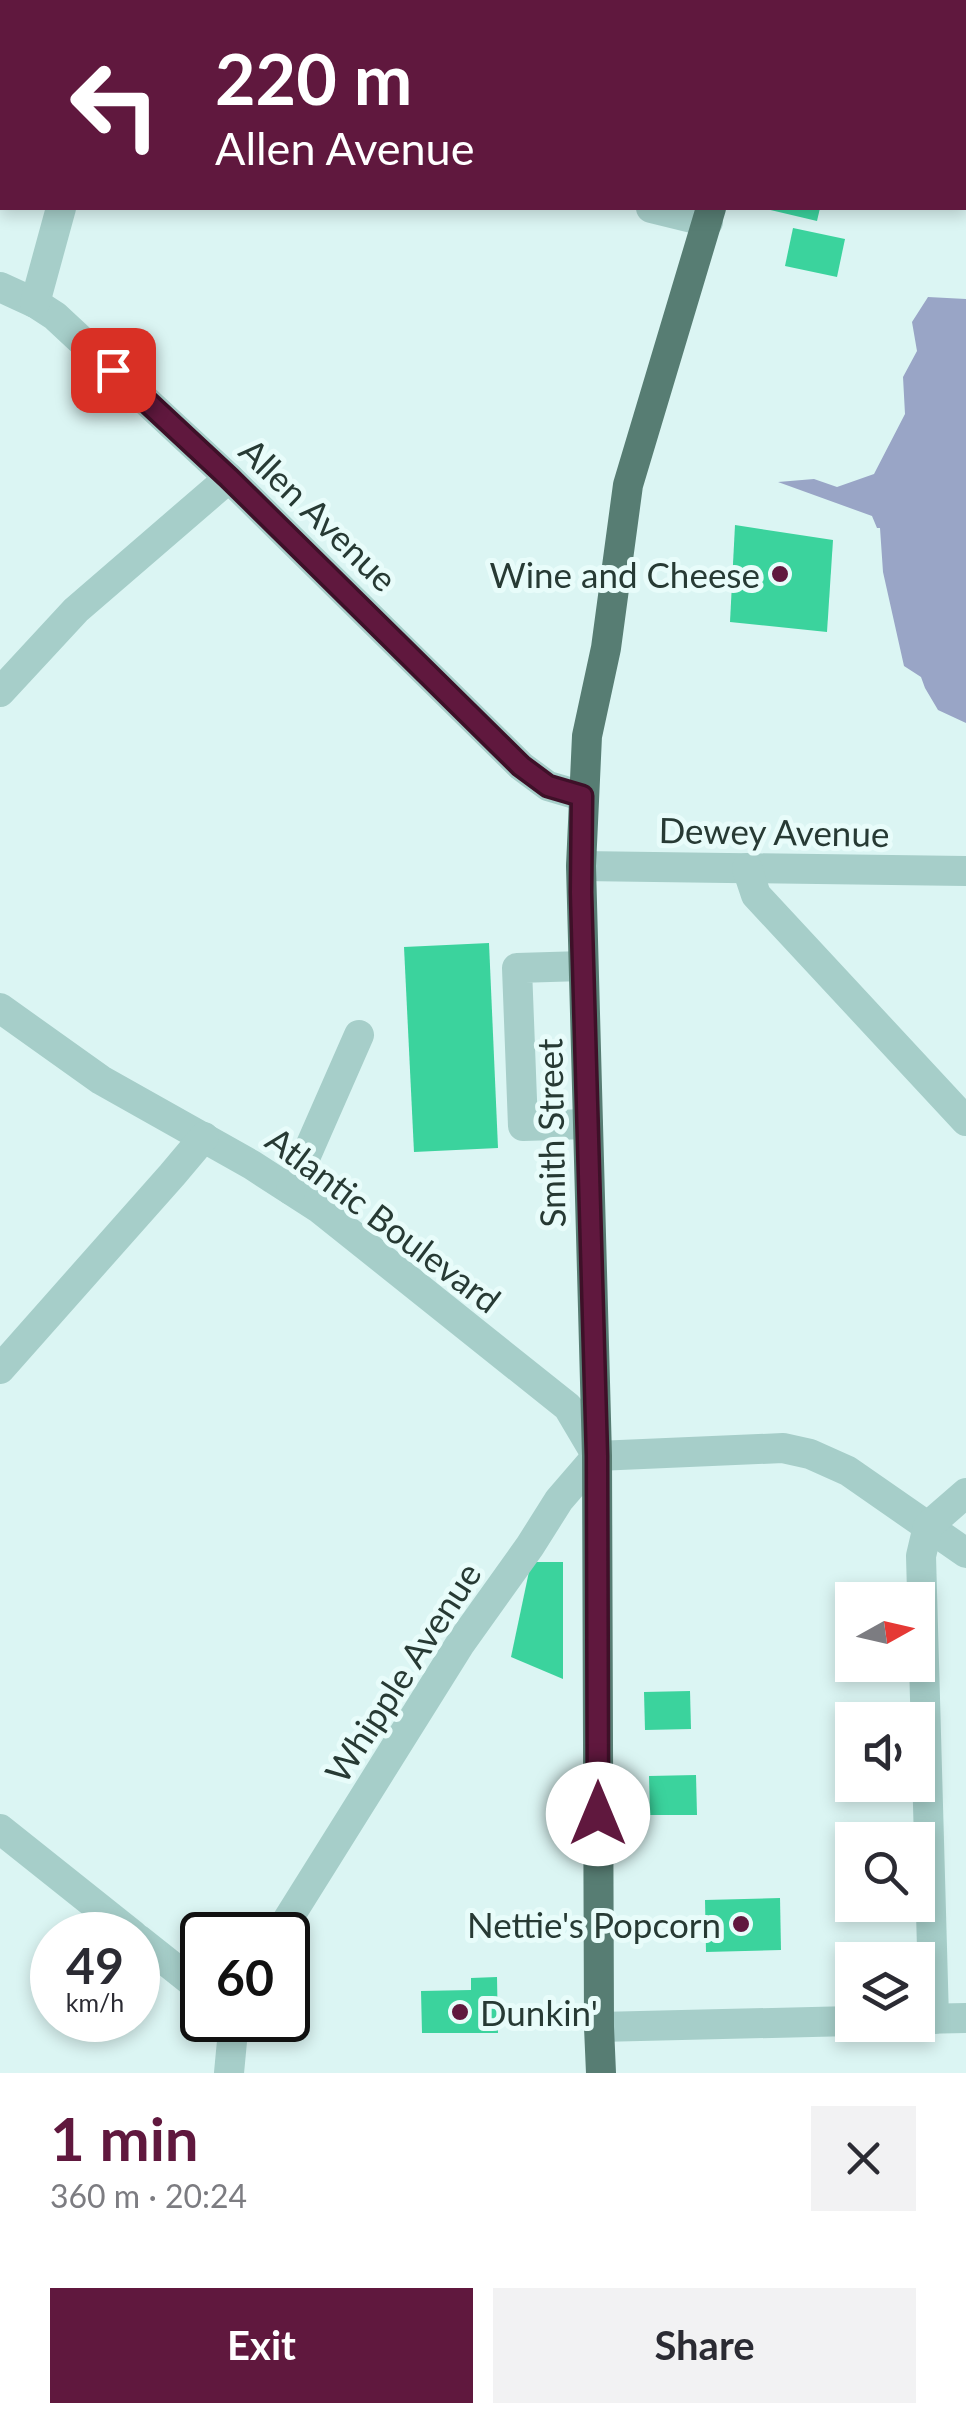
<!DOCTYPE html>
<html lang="en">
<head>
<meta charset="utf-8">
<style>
	body { margin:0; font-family:Lato,sans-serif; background:#f2f2f3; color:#2b2b33; height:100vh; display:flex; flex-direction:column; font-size:38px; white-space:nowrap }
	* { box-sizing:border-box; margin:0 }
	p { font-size:32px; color:#7c7c81 }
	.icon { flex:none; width:55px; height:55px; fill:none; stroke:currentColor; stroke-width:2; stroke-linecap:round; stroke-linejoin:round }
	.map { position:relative; height:2073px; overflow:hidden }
	.side { display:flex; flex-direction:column; background:#fff; flex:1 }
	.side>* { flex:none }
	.banner { position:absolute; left:0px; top:0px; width:968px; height:210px; box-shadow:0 5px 15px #0003; background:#60183e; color:#fff; overflow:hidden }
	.needle { width:65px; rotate:82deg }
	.tools { position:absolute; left:835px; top:1582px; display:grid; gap:20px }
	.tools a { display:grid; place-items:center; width:100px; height:100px; border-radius:0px; background:#fff; box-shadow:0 5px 15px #0003; font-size:50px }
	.speed { position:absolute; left:30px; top:1912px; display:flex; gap:20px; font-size:50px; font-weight:700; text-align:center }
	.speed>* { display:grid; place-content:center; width:130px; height:130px; border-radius:50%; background:#fff; box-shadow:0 5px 15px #0003; line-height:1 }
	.speed small { font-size:25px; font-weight:400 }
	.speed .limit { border:5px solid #111; border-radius:15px; background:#fff; color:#111 }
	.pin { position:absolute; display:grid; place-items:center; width:85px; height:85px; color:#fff; margin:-42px; border-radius:20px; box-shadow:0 5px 15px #0006 }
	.me { position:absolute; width:110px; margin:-55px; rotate:0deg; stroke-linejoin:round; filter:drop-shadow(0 0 8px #0008) }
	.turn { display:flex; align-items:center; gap:35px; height:210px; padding:0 50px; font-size:45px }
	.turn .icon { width:130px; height:130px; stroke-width:2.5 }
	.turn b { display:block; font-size:70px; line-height:85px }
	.round { display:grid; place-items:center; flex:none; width:105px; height:105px; border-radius:0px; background:#f2f2f3 }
	.overview { display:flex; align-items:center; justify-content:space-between; height:170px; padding:0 50px }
	h1 { font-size:60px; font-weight:700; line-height:75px; color:#60183e }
	.primary-button { display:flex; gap:20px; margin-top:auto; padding:20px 50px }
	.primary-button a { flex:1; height:115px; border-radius:0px; background:#60183e; color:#fff; font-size:40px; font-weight:700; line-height:115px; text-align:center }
	.primary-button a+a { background:#f2f2f3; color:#2b2b33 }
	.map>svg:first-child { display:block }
	.green { fill:#99a5c6 }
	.building { fill:#3bd39d }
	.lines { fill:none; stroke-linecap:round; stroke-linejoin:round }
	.minor { stroke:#a6cec9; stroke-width:30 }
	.major { stroke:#577d73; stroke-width:30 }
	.route-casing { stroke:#3e1028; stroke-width:25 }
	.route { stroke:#60183e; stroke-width:18 }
	.poi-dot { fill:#60183e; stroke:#e8fcfa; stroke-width:4 }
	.labels { text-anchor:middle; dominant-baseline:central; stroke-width:10; stroke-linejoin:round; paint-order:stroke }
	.street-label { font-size:35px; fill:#273a34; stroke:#e8fcfa }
	.poi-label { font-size:35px; fill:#273a34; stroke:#e8fcfa; text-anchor:end }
</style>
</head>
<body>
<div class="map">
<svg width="966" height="2073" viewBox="0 0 966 2073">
	<rect width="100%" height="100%" fill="#dbf5f3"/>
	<path class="green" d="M928,297L966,299V723L938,710L925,688L921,677L904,666L883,572L880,528H877L872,516L778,482L814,479L837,487L874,474L905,414L903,377L917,351L912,322Z"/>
	<g class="building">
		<path d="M762,208H820L817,221Z"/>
		<path d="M793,228L845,239L837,277L785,266Z"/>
		<path d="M735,525L833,540L827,632L730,622Z"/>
		<path d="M489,943L498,1148L414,1152L404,947Z"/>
		<path d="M531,1562H563V1679L511,1657Z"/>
		<path d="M690,1691L691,1729L645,1730L644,1692Z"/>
		<path d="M696,1775L697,1815H650L649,1776Z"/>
		<path d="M780,1898L781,1950L706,1952L705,1900Z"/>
		<path d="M497,1977L498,2033H422L421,1991L471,1990V1978Z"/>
	</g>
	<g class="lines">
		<g class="minor">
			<path d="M116,2V0"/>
			<path d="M861,2L864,0"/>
			<path d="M651,208L708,222"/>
			<path d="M0,287L35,303L55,316L229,478L521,766L548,786L582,796"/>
			<path d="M35,303L61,208"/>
			<path d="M0,692L76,610L229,478"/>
			<path d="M581,866L966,871"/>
			<path d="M747,868L756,895L966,1121"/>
			<path d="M583,966L517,968L523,1126L588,1124"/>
			<path d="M0,1008L101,1080L252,1165L320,1209L568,1407L597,1456"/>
			<path d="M291,1190L359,1035"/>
			<path d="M0,1369L172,1175L204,1137"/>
			<path d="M597,1456L783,1448L810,1454L848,1471L966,1553"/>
			<path d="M0,1829L133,1935"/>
			<path d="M278,1935L460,1644L530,1546L559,1500L597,1456"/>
			<path d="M138,1939L196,1985L202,1988"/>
			<path d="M918,2019L966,2018"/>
			<path d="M934,2019L921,1556L928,1526L966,1493"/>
			<path d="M599,2027L852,2021"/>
			<path d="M229,2073L234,2020"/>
		</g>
		<g class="major">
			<path d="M762,2L763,0"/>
			<path d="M601,2073L599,2027L597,1456L581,866L587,736L606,648L628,485L711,208"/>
		</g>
	</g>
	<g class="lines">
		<defs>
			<path id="route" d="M113,370L229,478L521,766L548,786L582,796L581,892L597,1456L598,1814"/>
		</defs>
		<use href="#route" class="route-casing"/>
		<use href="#route" class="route"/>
	</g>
	<g class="poi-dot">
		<circle cx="780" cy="574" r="10"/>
		<circle cx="741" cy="1924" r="10"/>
		<circle cx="460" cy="2012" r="10"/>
	</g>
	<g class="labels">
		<g class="street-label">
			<text transform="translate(319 514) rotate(44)">Allen Avenue</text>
			<text transform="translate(774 831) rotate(1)">Dewey Avenue</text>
			<text transform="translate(550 1133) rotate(-91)">Smith Street</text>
			<text transform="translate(384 1219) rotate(37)">Atlantic Boulevard</text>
			<text transform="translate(402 1672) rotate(-57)">Whipple Avenue</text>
		</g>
		<g class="poi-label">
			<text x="760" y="574">Wine and Cheese</text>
			<text x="721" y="1924">Nettie's Popcorn</text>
			<text x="480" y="2012" text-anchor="start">Dunkin'</text>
		</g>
	</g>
</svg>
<div class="tools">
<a><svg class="needle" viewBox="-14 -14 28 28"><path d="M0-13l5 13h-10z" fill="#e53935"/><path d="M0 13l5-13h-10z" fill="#7c7c81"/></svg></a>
<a><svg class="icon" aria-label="sound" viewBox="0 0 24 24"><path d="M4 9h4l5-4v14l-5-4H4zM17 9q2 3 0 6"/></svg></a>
<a><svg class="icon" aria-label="search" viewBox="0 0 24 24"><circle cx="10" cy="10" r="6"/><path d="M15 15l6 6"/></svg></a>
<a><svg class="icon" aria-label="layers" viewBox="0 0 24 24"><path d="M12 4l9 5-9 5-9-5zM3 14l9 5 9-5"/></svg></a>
</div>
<div class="speed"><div>49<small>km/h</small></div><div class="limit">60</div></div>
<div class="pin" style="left:113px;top:370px;background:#d93025"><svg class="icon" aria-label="arrive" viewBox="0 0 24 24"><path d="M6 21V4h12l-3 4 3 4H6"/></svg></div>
<svg class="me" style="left:598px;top:1814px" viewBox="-20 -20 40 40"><circle r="19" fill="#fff"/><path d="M0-13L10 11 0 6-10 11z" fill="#60183e"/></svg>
<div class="banner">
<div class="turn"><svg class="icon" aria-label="left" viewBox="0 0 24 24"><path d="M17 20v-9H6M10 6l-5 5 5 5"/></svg><div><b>220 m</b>Allen Avenue</div></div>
</div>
</div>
<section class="side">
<div class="overview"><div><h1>1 min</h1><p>360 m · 20:24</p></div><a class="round"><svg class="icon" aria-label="close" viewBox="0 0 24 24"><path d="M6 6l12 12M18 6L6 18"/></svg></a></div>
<div class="primary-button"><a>Exit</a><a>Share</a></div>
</section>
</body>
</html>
